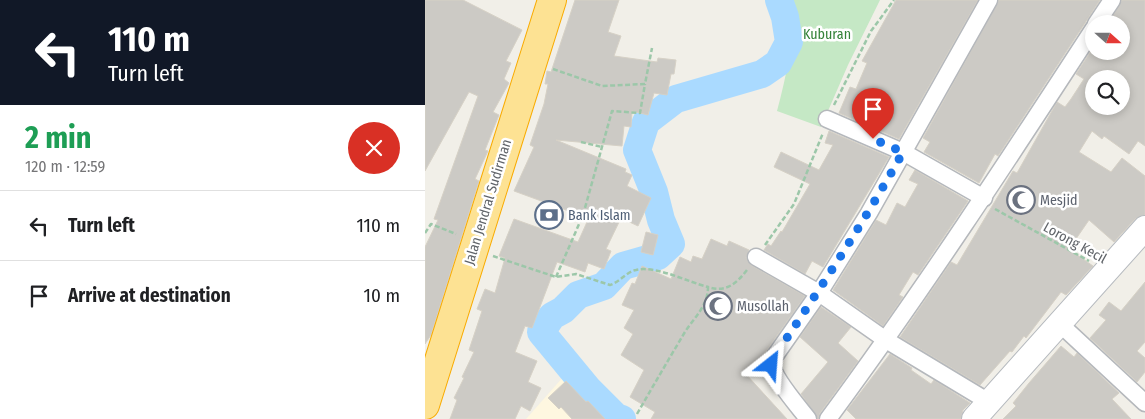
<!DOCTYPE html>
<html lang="en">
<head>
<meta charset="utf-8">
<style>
	body { margin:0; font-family:"Fira Sans Condensed",sans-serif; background:#f2f2f2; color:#202124; height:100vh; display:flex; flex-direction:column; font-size:19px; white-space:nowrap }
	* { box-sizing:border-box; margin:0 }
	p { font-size:16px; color:#757577 }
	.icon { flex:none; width:28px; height:28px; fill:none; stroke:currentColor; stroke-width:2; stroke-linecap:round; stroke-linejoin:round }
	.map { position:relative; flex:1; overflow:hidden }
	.panel { display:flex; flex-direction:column; background:#fff; width:425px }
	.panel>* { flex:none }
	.hud { background:#111827; color:#fff; overflow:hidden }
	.needle { width:32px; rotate:111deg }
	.tools { position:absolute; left:660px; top:15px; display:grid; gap:10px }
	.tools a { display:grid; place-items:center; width:45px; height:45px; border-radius:50%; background:#fff; box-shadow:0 2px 8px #0003; font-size:25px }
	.pin { position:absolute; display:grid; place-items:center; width:42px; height:42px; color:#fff; margin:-51px -21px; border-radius:50% 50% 50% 0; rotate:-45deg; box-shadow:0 0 5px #0007 }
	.pin .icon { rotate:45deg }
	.me { position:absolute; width:55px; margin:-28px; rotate:28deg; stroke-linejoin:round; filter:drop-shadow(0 0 4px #0008) }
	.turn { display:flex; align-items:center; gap:18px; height:105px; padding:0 25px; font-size:22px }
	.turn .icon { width:65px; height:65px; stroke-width:2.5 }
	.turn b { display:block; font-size:35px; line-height:42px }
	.round { display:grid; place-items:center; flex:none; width:52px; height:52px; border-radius:26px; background:#f2f2f2 }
	.headline { display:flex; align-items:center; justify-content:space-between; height:85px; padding:0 25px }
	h1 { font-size:30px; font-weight:700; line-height:38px; color:#1e9e55 }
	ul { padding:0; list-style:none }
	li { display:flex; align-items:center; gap:15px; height:70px; padding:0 25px; border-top:1px solid #e0e0e0 }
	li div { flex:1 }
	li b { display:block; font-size:19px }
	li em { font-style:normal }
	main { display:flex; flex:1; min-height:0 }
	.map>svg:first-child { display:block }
	.commercial { fill:#fef7e0 }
	.green { fill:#c5e8c5 }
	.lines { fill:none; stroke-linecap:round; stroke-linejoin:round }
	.river { stroke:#aadaff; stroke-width:28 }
	.building { fill:#cccac5; stroke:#d6d1c6; fill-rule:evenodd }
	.street-casing { stroke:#b5b8bc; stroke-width:19 }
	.secondary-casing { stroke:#b6babf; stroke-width:26 }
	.highway-casing { stroke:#f9ab00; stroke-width:30 }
	.path { stroke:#9cc7a9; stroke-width:2.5; stroke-dasharray:5 2.5; stroke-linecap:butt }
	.street { stroke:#fff; stroke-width:16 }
	.secondary { stroke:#fff; stroke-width:24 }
	.highway { stroke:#fde293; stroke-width:28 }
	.route { stroke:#1a73e8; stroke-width:9; stroke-dasharray:0 16.2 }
	.labels { text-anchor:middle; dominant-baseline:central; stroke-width:5; stroke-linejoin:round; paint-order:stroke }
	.park-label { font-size:14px; fill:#348238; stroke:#fff }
	.worship-label { font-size:14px; fill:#5b616d; stroke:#fff; text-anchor:start }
	.street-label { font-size:14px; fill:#5f6368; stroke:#fff }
	.service-label { font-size:14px; fill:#4e5e75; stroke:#fff; text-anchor:start }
</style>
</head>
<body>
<main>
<section class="panel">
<div class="hud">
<div class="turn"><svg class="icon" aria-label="left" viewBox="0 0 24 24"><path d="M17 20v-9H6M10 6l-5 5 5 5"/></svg><div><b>110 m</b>Turn left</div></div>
</div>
<div class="headline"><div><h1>2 min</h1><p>120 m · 12:59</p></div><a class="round" style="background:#d93025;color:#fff"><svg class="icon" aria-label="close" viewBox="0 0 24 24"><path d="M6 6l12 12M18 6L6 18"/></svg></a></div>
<ul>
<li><svg class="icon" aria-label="left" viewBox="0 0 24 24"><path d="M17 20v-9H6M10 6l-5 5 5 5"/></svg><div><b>Turn left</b></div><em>110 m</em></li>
<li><svg class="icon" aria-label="arrive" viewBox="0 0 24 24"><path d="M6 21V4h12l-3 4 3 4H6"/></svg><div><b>Arrive at destination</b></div><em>10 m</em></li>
</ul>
</section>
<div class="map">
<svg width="720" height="419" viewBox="0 0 720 419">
	<rect width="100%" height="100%" fill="#f1efe8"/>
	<path class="commercial" d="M139,376L187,419H101Z"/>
	<path class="green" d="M368,0H455L423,65L396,127L352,111C362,74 369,39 368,0Z"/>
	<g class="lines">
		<path class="river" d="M197,419L191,417L163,389L116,332L127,316L138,310L153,295L179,286L198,266L233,256L246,244L236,220L229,192L212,150L221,122L251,99L337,74L353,63L364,42L360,17L354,0"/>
	</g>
	<g class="building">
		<path d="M0,0H38L97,30L81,61L86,63L79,79L84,83L68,112L74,115L60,150L63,151L50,179L54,181L6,335L0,344V247L13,220L9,219L53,96L44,92L0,171Z"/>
		<path d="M150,0H194L183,32L196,36L189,56L232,62L233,58L251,60L249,74H246L242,95L229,93L223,115L207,111L206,127L199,126L197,146L131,140L201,169L200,172L207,175L202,186L226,198L213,226L196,218L181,249L186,251L179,269L163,263L160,272L132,262L107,328L100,326L90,352L112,361L103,382L116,388L105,411L96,406L90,419H25L32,400L29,398L39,378L37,377L49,352L44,350L57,311L52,309L60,289L70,293L80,258L74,256L89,219L153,242L162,222L159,220L160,217L89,191L109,147L105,145L119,104L123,84H120L122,71L126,72Z"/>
		<path d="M471,0H553L474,139L414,113L425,87L431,89L442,63L437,61Z"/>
		<path d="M574,0H675L573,156L570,154L554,183L499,152L505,142L498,138Z"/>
		<path d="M697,0H720V146L713,141L704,154L679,136L677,139L667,131L654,152L686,172L697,158L720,176V215L710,219L689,242L664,220L644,249L668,266L641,295L636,292L601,338L599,336L587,352L585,351L555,385L475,337L526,262L532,265L588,171L592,173L632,102L640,107L646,99L659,79L651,74L666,51H696V24H683ZM669,79H696V106H669Z"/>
		<path d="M404,131L464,157L398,267L387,261L380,274L339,250L343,244L346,246L356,231L357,232L385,184L349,167L356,152L394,170L408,145L400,143Z"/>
		<path d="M490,170L543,201L493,275L488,272L474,295L478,297L458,326L408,290L451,220L461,225L472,203L480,207L493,184L484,180Z"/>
		<path d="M221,232L233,235L228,255L216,252Z"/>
		<path d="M286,239L302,246L304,241L324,250L321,258L326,265L380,296L339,354L337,366L330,361L319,372L362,419H226L230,412L205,397L219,370L196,355L208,334L199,328L209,310L197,305L207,283L210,284L217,266L246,279L255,257L266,262L268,256L277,259Z"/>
		<path d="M720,282V342L712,351L720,358V372L712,382L665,338L681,320L674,315L684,302L696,311Z"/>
		<path d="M396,307L426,327L413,343L433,361L395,413L393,419L376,394L403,362L375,337Z"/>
		<path d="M636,346L649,357L652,353L694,393L687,399L706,419H578L591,406L588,403L604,383Z"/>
		<path d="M465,354L487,368L486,370L506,384L509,380L545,403L538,410L536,419H431L422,410Z"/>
		<path d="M141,381L161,402L163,401L180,419H147L136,407L134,409L123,398Z"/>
	</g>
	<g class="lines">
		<defs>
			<g id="street">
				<path d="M671,24L687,0"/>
				<path d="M402,119L478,152L559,198"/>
				<path d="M331,257L394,293L461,340L564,402"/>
				<path d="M635,324L720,403"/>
				<path d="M383,419C374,407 344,374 347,360L394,293L444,213L564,0"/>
				<path d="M403,419C497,292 583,160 669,28"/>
			</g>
			<path id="secondary" d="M549,419L720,228"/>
			<path id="highway" d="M0,405L127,0"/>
		</defs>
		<use href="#street" class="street-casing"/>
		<use href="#secondary" class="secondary-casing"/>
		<use href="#highway" class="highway-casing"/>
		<g class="path">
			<path d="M128,69L177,86L220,84L227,48"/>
			<path d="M409,105L446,31L469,0"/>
			<path d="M156,142L177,147"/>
			<path d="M570,209L664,261"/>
			<path d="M0,233L6,224L31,234"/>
			<path d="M340,245L369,204L398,133"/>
			<path d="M68,256L131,277L151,274L185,285C195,282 201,272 211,270C230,265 263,282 283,287"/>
			<path d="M131,277L158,215L187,111L215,113L220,84"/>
			<path d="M212,414C227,388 242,362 257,337C266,320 283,308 283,287C301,293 312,283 322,270"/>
		</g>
		<use href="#street" class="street"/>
		<use href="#secondary" class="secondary"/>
		<use href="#highway" class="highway"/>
	</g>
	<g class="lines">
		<path class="route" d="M346,365L347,360C393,292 438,224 478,152L448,139"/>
	</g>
	<defs>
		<symbol id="mosque-ring" viewBox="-11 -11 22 22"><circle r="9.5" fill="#fff" stroke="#6b7280" stroke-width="1.5"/><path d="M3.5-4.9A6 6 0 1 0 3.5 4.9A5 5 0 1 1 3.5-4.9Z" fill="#6b7280"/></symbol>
		<symbol id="bank-ring" viewBox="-11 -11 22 22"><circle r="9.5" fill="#fff" stroke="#5c6f8a" stroke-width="1.5"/><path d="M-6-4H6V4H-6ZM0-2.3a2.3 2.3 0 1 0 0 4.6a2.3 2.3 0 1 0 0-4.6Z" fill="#5c6f8a"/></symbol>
	</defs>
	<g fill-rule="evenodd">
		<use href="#mosque-ring" x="580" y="184" width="32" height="32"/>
		<use href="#bank-ring" x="108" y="199" width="32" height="32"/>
		<use href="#mosque-ring" x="277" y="290" width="32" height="32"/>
	</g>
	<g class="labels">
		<g class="park-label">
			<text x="402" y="34">Kuburan</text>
		</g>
		<g class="worship-label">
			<text x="615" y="200">Mesjid</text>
			<text x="312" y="306">Musollah</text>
		</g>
		<g class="street-label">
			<text transform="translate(63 202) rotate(-73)">Jalan Jendral Sudirman</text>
			<text transform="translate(650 243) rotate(29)">Lorong Kecil</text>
		</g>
		<g class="service-label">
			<text x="143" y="215">Bank Islam</text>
		</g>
	</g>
</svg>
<div class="tools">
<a><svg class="needle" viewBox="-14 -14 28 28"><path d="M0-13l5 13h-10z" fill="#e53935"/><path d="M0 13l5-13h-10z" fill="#757577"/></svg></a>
<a><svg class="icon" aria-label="search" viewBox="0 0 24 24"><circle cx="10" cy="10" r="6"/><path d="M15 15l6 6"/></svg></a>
</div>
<div class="pin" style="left:448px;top:139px;background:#d93025"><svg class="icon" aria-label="arrive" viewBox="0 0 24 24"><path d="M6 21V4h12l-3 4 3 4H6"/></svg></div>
<svg class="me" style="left:346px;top:365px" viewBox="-20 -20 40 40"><path d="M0-17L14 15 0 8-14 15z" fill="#1a73e8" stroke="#fff" stroke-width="4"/></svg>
</div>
</main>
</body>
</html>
